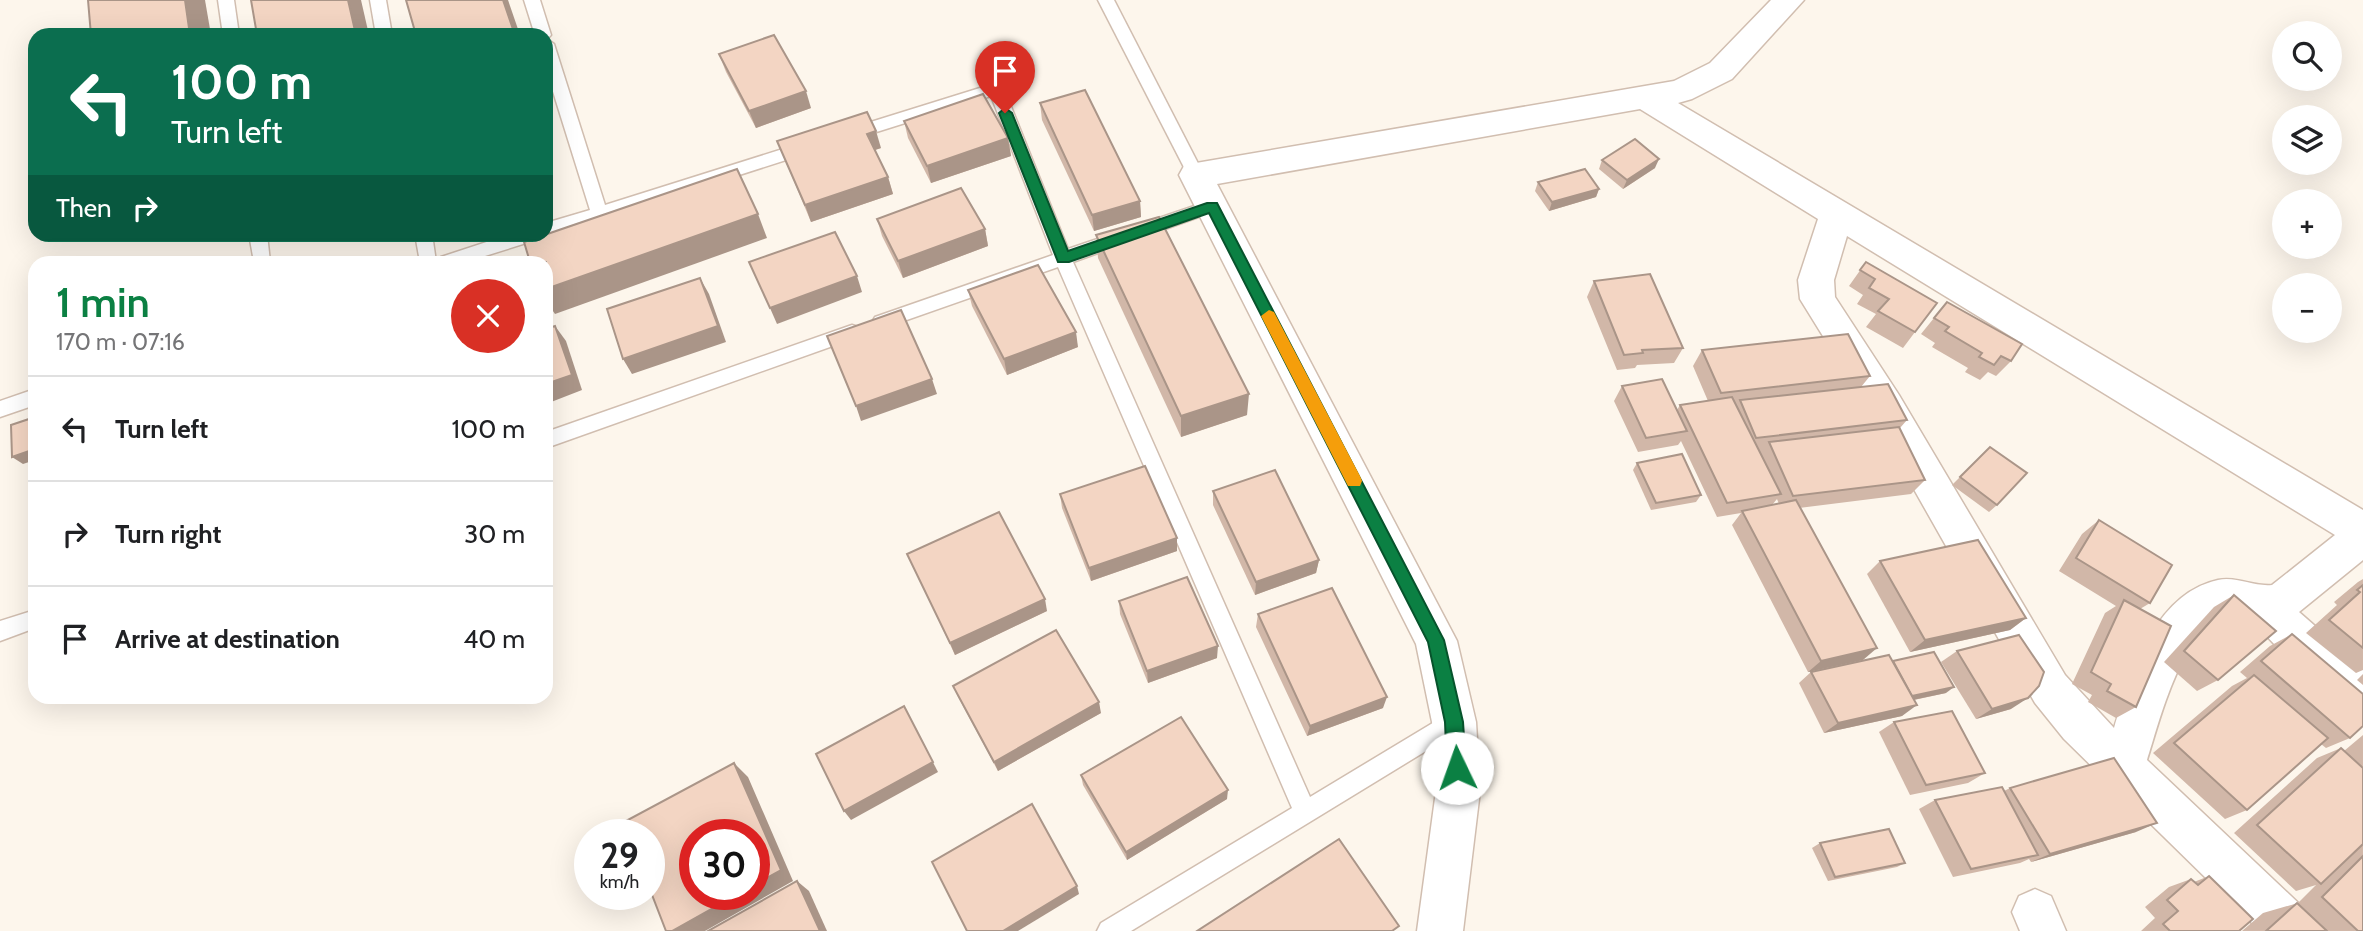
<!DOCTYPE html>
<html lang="en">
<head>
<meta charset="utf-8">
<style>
	body { margin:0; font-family:Cabin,sans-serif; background:#f2f2f2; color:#202124; height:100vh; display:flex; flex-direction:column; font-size:26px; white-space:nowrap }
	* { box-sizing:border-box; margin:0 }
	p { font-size:23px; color:#757577 }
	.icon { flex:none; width:38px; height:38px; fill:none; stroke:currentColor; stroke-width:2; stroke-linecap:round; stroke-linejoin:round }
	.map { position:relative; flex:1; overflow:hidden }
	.sheet { position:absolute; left:28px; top:256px; width:525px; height:448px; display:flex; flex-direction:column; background:#fff; border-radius:21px; box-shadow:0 7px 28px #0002 }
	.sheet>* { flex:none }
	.hud { position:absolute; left:28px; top:28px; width:525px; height:214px; border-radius:21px; box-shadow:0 7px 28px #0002; background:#0b6e4f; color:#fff; overflow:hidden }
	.buttons { position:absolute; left:2272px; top:21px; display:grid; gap:14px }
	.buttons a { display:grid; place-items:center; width:70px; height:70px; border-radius:50%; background:#fff; box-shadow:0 7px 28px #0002; font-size:35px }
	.speed { position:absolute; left:574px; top:819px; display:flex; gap:14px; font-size:35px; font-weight:700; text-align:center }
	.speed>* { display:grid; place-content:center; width:91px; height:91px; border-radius:50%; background:#fff; box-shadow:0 7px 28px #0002; line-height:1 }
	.speed small { font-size:18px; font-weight:400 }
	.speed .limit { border:10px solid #d22; background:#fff; color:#111 }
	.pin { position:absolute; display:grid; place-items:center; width:60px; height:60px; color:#fff; margin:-72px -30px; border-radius:50% 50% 50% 0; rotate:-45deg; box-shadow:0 0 7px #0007 }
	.pin .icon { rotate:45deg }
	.me { position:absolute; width:77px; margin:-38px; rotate:357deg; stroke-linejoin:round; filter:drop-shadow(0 0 5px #0008) }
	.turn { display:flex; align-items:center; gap:24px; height:147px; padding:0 28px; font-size:32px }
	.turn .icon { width:91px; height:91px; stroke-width:2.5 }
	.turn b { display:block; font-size:49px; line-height:60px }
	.then { display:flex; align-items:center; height:66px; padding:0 28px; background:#0003; gap:14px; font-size:26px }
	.round { display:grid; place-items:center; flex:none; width:74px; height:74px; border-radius:37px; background:#f2f2f2 }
	.head { display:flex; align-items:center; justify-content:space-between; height:119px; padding:0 28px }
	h1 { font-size:42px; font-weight:600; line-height:52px; color:#0b8043 }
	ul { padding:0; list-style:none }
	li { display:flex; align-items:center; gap:21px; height:105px; padding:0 28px; border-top:2px solid #e0e0e0 }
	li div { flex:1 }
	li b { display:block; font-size:26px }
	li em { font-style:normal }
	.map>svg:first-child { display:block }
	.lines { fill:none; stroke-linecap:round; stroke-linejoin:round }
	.lane-casing { stroke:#d1beb0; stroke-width:3 }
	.street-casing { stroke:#d1beb0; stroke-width:3 }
	.lane { fill:#fff; fill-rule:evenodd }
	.street { fill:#fff; fill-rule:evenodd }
	.wall { fill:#d1b7a8; fill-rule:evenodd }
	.shaded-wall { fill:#aa9588 }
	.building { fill:#f3d5c3; stroke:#aa9588; stroke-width:2 }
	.route { fill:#0b8043; stroke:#07532c; stroke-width:2 }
	.slow { fill:#f59e0b }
</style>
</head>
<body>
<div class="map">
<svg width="2363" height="931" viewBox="0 0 2363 931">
	<rect width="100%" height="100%" fill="#fdf6ec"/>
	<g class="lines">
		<defs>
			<g id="lane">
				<path d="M218,0H234L239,35H223Z"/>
				<path d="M370,0H386L392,35H376Z"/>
				<path d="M524,0H540L551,35L547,39L554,44L605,205L805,142L813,148L811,152L546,237L541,235L539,239L466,262H439L441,257L511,234H546V223L590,210L546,69V35H535Z"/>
				<path d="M1098,0H1114L1204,175L1202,179H1190Z"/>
				<path d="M996,83L1004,89L1068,249L1212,200L1218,202L1220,206L1218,210L1073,262L1310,797L1446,715L1454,712L1462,715L1465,722L1462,729L1131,931H1097L1101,923L1292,808L1058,267L881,329L875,327L872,322L875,317L1053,255L991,96L851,140L843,134L845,130Z"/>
				<path d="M249,234H267L270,262H254Z"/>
				<path d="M415,234H432L436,262H420Z"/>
				<path d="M852,325L858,327L861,332L858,337L546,448V432Z"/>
				<path d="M35,389V405L0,417V401Z"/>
				<path d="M35,610V628L0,641V621Z"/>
			</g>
			<g id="street">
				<path d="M1771,0H1804L1732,79L1692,99L1678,103L2363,510V560L2299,612L2363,668V716L2348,710C2324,689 2300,667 2276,646C2268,638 2259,626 2249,621C2190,590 2159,724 2147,760L2310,914L2316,931H2260L2064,739L2035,703L1873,417L1800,299L1798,280L1818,219L1640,109L1217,184L1457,641L1476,722L1480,791L1463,931H1417L1436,791L1432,722L1416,644L1179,175L1184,166L1196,163L1674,81L1710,63ZM1847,236L2335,535L2272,585C2254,587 2236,576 2218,580C2154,594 2131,674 2114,728L2065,675L1899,395L1835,297L1834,280Z"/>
				<path d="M2035,889L2051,896L2066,931H2020L2012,912L2019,896Z"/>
			</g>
		</defs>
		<use href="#lane" class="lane-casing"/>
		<use href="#street" class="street-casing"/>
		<use href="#lane" class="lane"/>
		<use href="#street" class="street"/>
	</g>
	<g class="wall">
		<path d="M719,54L811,108L756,128L726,72Z"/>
		<path d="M1040,103L1140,201L1141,217L1094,231L1042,120Z"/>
		<path d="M904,121L1008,138L1011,156L931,183L908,138Z"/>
		<path d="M777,141L881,148L875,150L888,177L893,194L811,222Z"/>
		<path d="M1602,160L1655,168L1623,189L1599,169Z"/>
		<path d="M1538,182L1599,189L1596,197L1549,211L1535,191Z"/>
		<path d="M877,219L985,229L988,246L903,278L882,236Z"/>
		<path d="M1096,235L1247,415L1181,437L1098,258Z"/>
		<path d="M1866,262L1915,332L1903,348L1866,327L1876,314L1857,304L1863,295L1849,286Z"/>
		<path d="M1594,281L1683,348L1674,363L1637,365L1635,368L1617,370L1587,297Z"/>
		<path d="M968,290L1078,347L1007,375L972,306Z"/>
		<path d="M1947,302L2011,361L1996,376L1988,372L1980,380L1965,372L1968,368L1932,347L1935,343L1921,334Z"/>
		<path d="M1702,350L1870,376L1861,387L1907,420L1900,428L1925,480L1911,494L1799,508L1863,660L1808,672L1732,525L1741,513L1717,517L1681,441L1678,445L1638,452L1614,401L1622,386L1677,410L1680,405L1708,401L1693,366ZM1777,499L1779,504L1772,505Z"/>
		<path d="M1990,447L1997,505L1989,512L1952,485Z"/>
		<path d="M1637,463L1701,495L1696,502L1651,510L1633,470Z"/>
		<path d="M1213,491L1319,560L1316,573L1255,595L1213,505Z"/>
		<path d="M1060,494L1177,538V551L1091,581L1062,508Z"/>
		<path d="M2099,520L2150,603L2140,609L2136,707L2116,718L2088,702L2092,695L2072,684L2105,613L2116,606L2059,571L2082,534Z"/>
		<path d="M907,554L1047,611L955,655Z"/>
		<path d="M1880,561L2026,618L2010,630L1910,652L1867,574Z"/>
		<path d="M2363,579V670L2356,673L2306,633L2337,605L2334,602L2358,582Z"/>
		<path d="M2234,595L2218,680L2197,691L2164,662L2214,607Z"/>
		<path d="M1119,601L1217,658L1148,683L1120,614Z"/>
		<path d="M1258,614L1383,708L1307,736L1256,627Z"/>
		<path d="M2292,634L2350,738L2326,748L2321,744L2247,810L2225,819L2153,753L2232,686L2247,678L2240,672L2270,646Z"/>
		<path d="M1957,651L2011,709L1976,719L1941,662Z"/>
		<path d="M1893,661L1946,693L1914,700L1902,716L1824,733L1799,683L1811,672Z"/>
		<path d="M2363,674V685L2357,680Z"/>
		<path d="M953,686L1101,713L998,771L958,697Z"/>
		<path d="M1894,722L1985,773L1968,783L1910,795L1879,732Z"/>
		<path d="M2363,735V931H2242L2263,913L2298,903L2316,885L2296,891L2234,833L2317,758L2341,748L2344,751Z"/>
		<path d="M1081,775L1227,799L1127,860L1083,785Z"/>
		<path d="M2010,788L2136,832L2031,862L2029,859L2020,863L1953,877L1919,809L1935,800L2004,791Z"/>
		<path d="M1820,843L1905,863L1897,867L1828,881L1812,848Z"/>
		<path d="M2209,876L2239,931H2141L2155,918L2145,907L2169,887L2191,879L2194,882Z"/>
	</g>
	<g class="shaded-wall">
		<path d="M185,0H205L211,35H190Z"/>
		<path d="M348,0H361L369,35H356Z"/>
		<path d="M503,0H508L520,35H515Z"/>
		<path d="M806,91L811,108L756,128L749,111Z"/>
		<path d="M876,131L881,148L872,151L867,134Z"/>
		<path d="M1008,138L1011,156L931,183L927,166Z"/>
		<path d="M1659,159L1655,168L1623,189L1627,180Z"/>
		<path d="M888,177L893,194L811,222L805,205Z"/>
		<path d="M1599,189L1596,197L1549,211L1552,202Z"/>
		<path d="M1140,201L1141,217L1094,231L1092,215Z"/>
		<path d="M758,214L767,238L555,314L546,301V289Z"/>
		<path d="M985,229L988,246L903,278L898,261Z"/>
		<path d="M857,276L862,292L777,324L770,308Z"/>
		<path d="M700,278L709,294L726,342L632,374L623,359Z"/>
		<path d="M555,326L566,341L582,390L546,404V384Z"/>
		<path d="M1076,332L1078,347L1007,375L1004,359Z"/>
		<path d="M932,379L937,394L861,421L856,406Z"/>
		<path d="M1249,394L1247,415L1181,437V416Z"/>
		<path d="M35,449V460L23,464L12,457Z"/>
		<path d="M1177,538V551L1091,581L1089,568Z"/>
		<path d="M1319,560L1316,573L1255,595L1256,582Z"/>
		<path d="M1045,599L1047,611L955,655L950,643Z"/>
		<path d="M2026,618L2010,630L1910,652L1925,640Z"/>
		<path d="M1218,646L1217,658L1148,683L1147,671Z"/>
		<path d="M1877,648L1863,660L1808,672L1821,661Z"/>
		<path d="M1954,687L1946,693L1903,702L1911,696Z"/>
		<path d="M1387,697L1383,708L1307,736L1310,726Z"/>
		<path d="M2028,698L2011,709L1976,719L1992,709Z"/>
		<path d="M1099,702L1101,713L998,771L994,762Z"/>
		<path d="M1917,705L1902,716L1824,733L1838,723Z"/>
		<path d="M904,706L938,772L851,820L844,811Z"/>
		<path d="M734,763L748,777L793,881L705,931H672L738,894H754V885Z"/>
		<path d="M1228,790L1227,799L1127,860L1126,852Z"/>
		<path d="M2157,823L2136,832L2031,862L2050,854Z"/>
		<path d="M797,881L809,891L827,931H820Z"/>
		<path d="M1077,886L1079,894L1018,931H1003Z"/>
	</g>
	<g class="building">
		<path d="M88,0H185L190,35H91Z"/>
		<path d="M251,0H348L356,35H257Z"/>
		<path d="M406,0H503L515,35H416Z"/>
		<path d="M774,35L806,91L749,111L719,54Z"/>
		<path d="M1085,90L1140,201L1092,215L1040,103Z"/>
		<path d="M983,94L1008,138L927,166L904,121Z"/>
		<path d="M867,112L876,131L867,134L888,177L805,205L777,141Z"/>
		<path d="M1635,139L1659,159L1627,180L1602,160Z"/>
		<path d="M737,169L758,214L546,289V262H530L524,242Z"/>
		<path d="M1585,169L1599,189L1552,202L1538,182Z"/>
		<path d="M961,188L985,229L898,261L877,219Z"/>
		<path d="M1159,217L1249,394L1181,416L1096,235Z"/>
		<path d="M835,232L857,276L770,308L749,262Z"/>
		<path d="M1866,262L1937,303L1915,332L1878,311L1889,299L1869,288L1875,279L1860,270Z"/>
		<path d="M1038,265L1076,332L1004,359L968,290Z"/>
		<path d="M1650,274L1683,348L1642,350L1643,353L1624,355L1594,281Z"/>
		<path d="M700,278L718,326L623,359L607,309Z"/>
		<path d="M1947,302L2022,344L2011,361L2001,356L1994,365L1979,357L1982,353L1945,331L1949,327L1934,318Z"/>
		<path d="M901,310L932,379L856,406L827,336Z"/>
		<path d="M555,326L572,375L546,384V329Z"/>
		<path d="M1848,334L1870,376L1721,393L1702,350Z"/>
		<path d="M1662,379L1687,431L1646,438L1622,386Z"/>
		<path d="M1888,384L1907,420L1756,438L1740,400Z"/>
		<path d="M1732,397L1781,494L1727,503L1680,405Z"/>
		<path d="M35,417V449L12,457L11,425Z"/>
		<path d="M1899,427L1925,480L1793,496L1769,442Z"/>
		<path d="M1990,447L2027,473L1997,505L1960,477Z"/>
		<path d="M1682,454L1701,495L1656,503L1637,463Z"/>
		<path d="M1145,466L1177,538L1089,568L1060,494Z"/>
		<path d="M1275,470L1319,560L1256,582L1213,491Z"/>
		<path d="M1796,500L1877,648L1821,661L1742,511Z"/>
		<path d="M999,512L1045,599L950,643L907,554Z"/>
		<path d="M2099,520L2172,565L2150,603L2076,558Z"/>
		<path d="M1978,540L2026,618L1925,640L1880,561Z"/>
		<path d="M1187,577L1218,646L1147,671L1119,601Z"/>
		<path d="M2363,585V648L2329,620L2360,592L2357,590Z"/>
		<path d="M1332,588L1387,697L1310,726L1258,614Z"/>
		<path d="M2234,595L2276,631L2218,680L2184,651Z"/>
		<path d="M2124,600L2171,626L2136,707L2107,691L2111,684L2091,672Z"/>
		<path d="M1056,630L1099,702L994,762L953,686Z"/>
		<path d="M2292,634L2363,694V726L2350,738L2261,661Z"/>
		<path d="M2019,635L2044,672L2039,686L2028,698L1992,709L1957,651Z"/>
		<path d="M1934,652L1954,687L1912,696L1893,661Z"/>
		<path d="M1889,655L1917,705L1838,723L1811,672Z"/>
		<path d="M2254,675L2328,738L2247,810L2174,743Z"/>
		<path d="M904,706L933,762L844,811L816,754Z"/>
		<path d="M1952,711L1985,773L1926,785L1894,722Z"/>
		<path d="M1181,717L1228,790L1126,852L1081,775Z"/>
		<path d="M2341,748L2363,768V844L2321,884L2257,825Z"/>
		<path d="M2114,758L2157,823L2050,854L2010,788Z"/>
		<path d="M734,763L781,870L754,885V835H695V894H738L672,931H666L649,887V835H629L624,822Z"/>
		<path d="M2002,787L2038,855L1971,869L1935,800Z"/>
		<path d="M1032,804L1077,886L1003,931H967L932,862Z"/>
		<path d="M1889,829L1905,863L1835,877L1820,843Z"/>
		<path d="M1339,839L1399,926L1392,931H1197Z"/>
		<path d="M2363,856V931H2358L2322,897Z"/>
		<path d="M2209,876L2253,919L2239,931H2170L2163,924L2178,911L2167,900L2191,879L2198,885Z"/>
		<path d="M797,881L820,931H708Z"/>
		<path d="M2297,903L2327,931H2266Z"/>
	</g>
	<path class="route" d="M1005,108L1012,113L1068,251L1207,203H1217L1444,640L1463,722L1466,768L1463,774L1457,777L1450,774L1447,768L1445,722L1428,642L1209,213L1069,262H1058L999,113Z"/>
	<path class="slow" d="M1269,310L1274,312L1360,476L1362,481L1360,486H1348L1261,316Z"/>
</svg>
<div class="buttons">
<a><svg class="icon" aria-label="search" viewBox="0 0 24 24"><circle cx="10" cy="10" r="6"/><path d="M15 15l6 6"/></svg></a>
<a><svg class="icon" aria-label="layers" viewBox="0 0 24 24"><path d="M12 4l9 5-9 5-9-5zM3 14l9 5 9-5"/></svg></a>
<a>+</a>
<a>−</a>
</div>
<div class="speed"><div>29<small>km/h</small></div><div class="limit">30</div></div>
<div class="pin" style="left:1005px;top:113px;background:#d93025"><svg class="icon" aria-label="arrive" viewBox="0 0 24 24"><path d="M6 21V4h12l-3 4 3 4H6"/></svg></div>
<svg class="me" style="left:1457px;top:768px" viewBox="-20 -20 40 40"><circle r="19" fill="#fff"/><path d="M0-13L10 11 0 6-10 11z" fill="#0b8043"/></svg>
<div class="hud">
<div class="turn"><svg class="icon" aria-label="left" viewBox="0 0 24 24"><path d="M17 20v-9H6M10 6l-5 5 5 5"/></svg><div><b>100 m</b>Turn left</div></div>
<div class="then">Then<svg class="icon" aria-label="right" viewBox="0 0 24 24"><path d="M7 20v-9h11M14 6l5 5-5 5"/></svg></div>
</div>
<section class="sheet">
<div class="head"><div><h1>1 min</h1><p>170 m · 07:16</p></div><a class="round" style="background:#d93025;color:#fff"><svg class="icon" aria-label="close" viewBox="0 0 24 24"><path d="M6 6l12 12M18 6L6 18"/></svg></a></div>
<ul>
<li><svg class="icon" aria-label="left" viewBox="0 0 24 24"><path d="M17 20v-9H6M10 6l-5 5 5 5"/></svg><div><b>Turn left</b></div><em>100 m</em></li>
<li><svg class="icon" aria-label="right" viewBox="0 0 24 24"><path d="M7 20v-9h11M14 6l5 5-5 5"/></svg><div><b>Turn right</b></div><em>30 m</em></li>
<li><svg class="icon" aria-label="arrive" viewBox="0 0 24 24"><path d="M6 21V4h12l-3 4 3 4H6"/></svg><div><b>Arrive at destination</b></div><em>40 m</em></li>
</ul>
</section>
</div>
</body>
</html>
